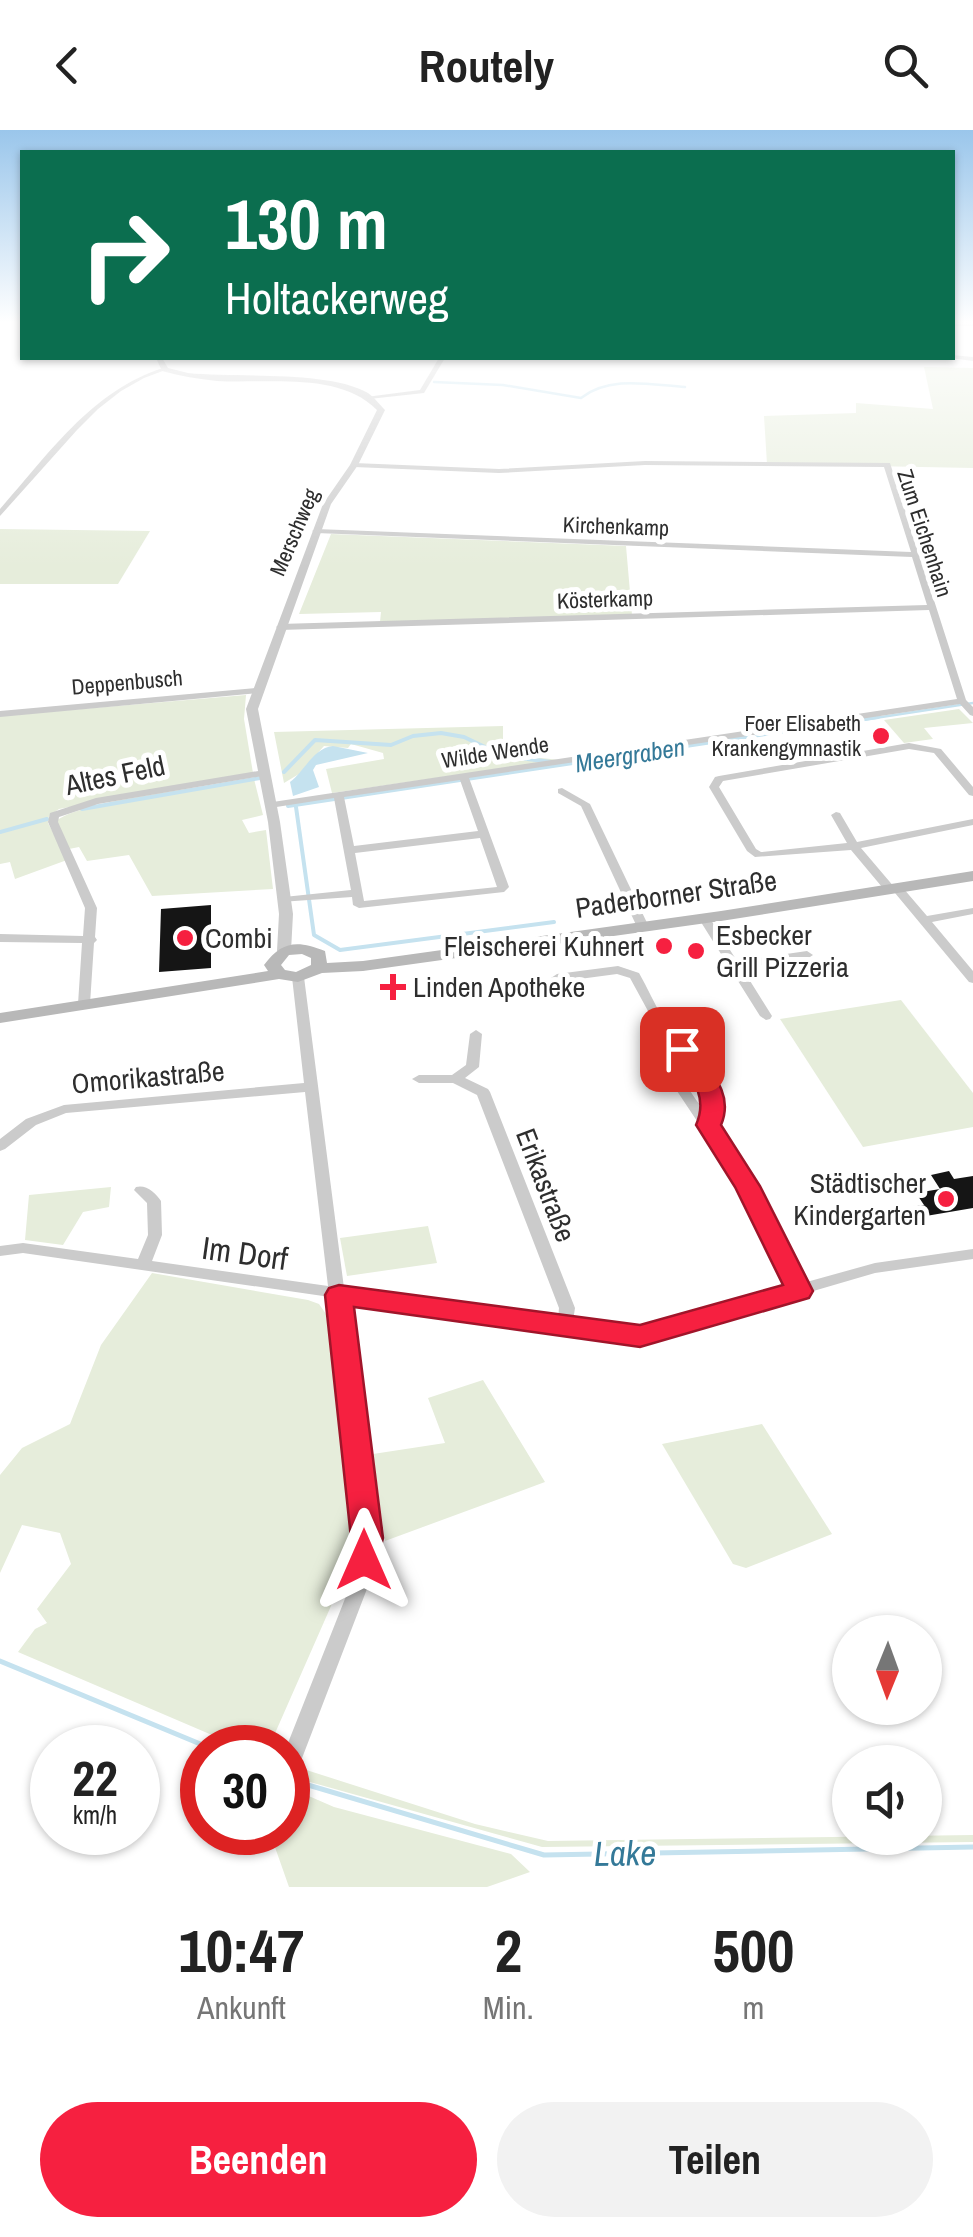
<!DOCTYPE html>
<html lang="de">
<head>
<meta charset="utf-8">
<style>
	body { margin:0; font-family:"Archivo Narrow",sans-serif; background:#f2f2f2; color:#222; height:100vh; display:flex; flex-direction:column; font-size:38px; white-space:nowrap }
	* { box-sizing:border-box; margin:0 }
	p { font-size:32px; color:#767676 }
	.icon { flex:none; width:55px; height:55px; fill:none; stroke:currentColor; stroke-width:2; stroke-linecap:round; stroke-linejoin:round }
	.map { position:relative; height:1757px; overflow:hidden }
	.panel { display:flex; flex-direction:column; background:#fff; flex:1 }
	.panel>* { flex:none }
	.top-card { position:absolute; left:20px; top:20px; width:935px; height:210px; border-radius:0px; box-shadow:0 2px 8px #0004; background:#0b6e4f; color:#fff; overflow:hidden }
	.needle { width:65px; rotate:181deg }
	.fabs { position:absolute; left:832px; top:1485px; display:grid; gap:20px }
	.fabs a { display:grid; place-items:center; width:110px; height:110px; border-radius:50%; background:#fff; box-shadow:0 2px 8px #0004; font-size:50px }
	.speed { position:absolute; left:30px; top:1595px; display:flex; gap:20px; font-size:50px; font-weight:700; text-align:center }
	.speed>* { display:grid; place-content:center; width:130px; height:130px; border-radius:50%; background:#fff; box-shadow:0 2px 8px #0004; line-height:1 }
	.speed small { font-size:25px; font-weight:400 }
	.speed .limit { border:15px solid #d22; background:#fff; color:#111 }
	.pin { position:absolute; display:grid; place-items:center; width:85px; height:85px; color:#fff; margin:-42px; border-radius:20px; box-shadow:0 5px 15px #0006 }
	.me { position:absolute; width:110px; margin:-55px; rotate:0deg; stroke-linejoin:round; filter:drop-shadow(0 0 8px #0008) }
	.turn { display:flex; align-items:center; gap:35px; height:210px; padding:0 40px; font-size:45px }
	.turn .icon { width:130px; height:130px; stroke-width:2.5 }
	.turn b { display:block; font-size:70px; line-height:85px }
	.eta { display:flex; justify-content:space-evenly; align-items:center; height:170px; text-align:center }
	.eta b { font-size:60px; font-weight:700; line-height:70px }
	.button { display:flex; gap:20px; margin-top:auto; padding:20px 40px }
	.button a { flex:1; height:115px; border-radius:60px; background:#f62040; color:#fff; font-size:40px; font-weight:700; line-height:115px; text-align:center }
	.button a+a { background:#f2f2f2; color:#222 }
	header { display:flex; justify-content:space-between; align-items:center; height:130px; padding:0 40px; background:#fff; font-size:45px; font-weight:700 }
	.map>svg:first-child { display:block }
	.green { fill:#e6eddb }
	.water { fill:#c5e2ef }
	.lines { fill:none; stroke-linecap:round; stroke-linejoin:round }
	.stream-far2 { stroke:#c5e2ef; stroke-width:2.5 }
	.stream-far1 { stroke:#c5e2ef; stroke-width:4 }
	.stream { stroke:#c5e2ef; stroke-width:5 }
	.building { fill:#151515 }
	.minor { fill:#cbcbcb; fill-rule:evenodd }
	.tertiary { fill:#cbcbcb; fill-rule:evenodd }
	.secondary { fill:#b8b8b8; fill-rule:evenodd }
	.route { fill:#f62040; stroke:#a0152a; stroke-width:2.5 }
	.poi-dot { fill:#f62040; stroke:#fff; stroke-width:4 }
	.labels { text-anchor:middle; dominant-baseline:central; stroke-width:10; stroke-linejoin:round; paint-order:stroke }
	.far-street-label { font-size:22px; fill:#2e2e2e; stroke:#fff }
	.far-poi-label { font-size:22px; fill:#2e2e2e; stroke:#fff; text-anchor:end }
	.far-water-label { font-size:25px; font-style:italic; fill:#347998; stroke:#fff }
	.street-label { font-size:28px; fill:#2e2e2e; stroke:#fff }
	.poi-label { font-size:28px; fill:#2e2e2e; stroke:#fff; text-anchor:start }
	.near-street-label { font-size:32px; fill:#2e2e2e; stroke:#fff }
	.near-water-label { font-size:35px; font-style:italic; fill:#347998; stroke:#fff }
</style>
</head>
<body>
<header><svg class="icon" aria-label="back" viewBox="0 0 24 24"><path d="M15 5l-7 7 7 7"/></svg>Routely<svg class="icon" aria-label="search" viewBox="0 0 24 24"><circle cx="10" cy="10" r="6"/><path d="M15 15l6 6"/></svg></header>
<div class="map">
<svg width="973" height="1757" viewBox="0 0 973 1757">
	<rect width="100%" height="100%" fill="#fff"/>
	<g class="green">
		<path d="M924,237L973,238V338L767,334L764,286L856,283V273L933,279Z"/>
		<path d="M0,399L150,401L118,454H0Z"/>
		<path d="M331,404L626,416L632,485L380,492L381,482L299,484Z"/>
		<path d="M246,565L244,589L253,643L59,679L49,686L48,693L67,730L15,749L10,732L0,734V586Z"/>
		<path d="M959,579L973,593L924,598L933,609L904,613L884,590Z"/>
		<path d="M503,596V624L560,630L332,663L326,639L384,629L383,623L351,614L348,618L324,616L299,644L284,653L274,602Z"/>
		<path d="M254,649L263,685L242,690L249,703L266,700L273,759L152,766L129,725L87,731L79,717L69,719L55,692C79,670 215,656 254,649Z"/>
		<path d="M901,870L973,963V997L863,1017L780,889Z"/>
		<path d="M111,1057L109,1077L83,1082L63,1115L25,1110L29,1065Z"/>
		<path d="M428,1096L437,1133L347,1146L340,1108Z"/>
		<path d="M152,1143L308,1170L319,1174L326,1184L354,1409L342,1451L269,1617H240L18,1522L35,1499L47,1493L37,1479L71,1434L60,1403L22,1395L0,1443V1345L22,1318L70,1294L101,1215Z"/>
		<path d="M483,1250L545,1352L385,1411L373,1324L445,1313L428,1268Z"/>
		<path d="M762,1294L832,1404L746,1438L733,1434L662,1314Z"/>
		<path d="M297,1637L475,1694L548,1711L973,1705V1712L542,1717L292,1647Z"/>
		<path d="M288,1657L334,1677L511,1724L530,1742L487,1757H289L270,1703L288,1702Z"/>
	</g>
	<path class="water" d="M333,616L368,623L316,635L313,640L319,657L293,666L290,652C305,641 313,618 333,616Z"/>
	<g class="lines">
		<g class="stream-far2">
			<path d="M434,252L503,255L581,268C610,245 651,255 685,257"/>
			<path d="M862,590L973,573"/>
		</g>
		<g class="stream-far1">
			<path d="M284,642L315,610L391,615L413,606L441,603L464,607L504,626L551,632"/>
			<path d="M288,676L878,587"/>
			<path d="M296,677L314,805L340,820L554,792"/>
			<path d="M82,679L260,648"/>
			<path d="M0,702L47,689"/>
		</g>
		<g class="stream">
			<path d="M0,1531L210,1618"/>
			<path d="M288,1649L544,1725L973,1717"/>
		</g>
	</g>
	<g class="building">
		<path d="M211,775V838L159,842L161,779Z"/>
		<path d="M949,1041L954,1049L973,1046V1078L920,1087L913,1076L924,1075L916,1063L940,1059L931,1045Z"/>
	</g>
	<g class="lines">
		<g class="minor">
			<rect x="952" y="192" width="21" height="4"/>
			<path d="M952,225L973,227V231L950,228Z"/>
			<path d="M439,228H445L424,263L369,269L366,267L420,260Z"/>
			<path d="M163,238L168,239L144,248L121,261L98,279L77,300L0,386V379C48,325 91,261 163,238Z"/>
			<path d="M645,331L890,333L966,570L973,577V586L970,585L960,574L469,648L509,757L504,762L359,778L353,775L352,767L280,772L278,770L280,768L284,767L351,760L334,668L270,678L266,677V673L957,569L929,480L280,500L276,497L280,494L927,475L912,427L316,403L312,401L316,399L911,422L884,337L645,335L499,343L354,337L350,335L354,333L499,339ZM460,650L478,701L354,716L344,667ZM480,708L497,757L364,771L355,723Z"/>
			<path d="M257,558L262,561L260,563L0,587V581Z"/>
			<path d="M909,613L941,619L973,657V666L969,665L934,623L909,619L723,651L719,657L756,719L761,722L847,713L831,685L836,682L840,683L857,712L973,689V695L861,718L895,758H903L927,786L973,778V784L932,792L973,841V853L969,852L895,763H887L851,720L755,727L747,721L709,657L715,647L719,646Z"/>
			<path d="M264,640L269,643L268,645L98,674L59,687L58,692L97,778L95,807L97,810L94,813L90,874L88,877H80L78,874L82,813L0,812V804L83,806L85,778L48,692L50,683L96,668Z"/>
			<path d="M562,658L590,674L649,797L647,799H639L637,797L581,676L558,663V659Z"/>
			<path d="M705,786L709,787L737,831L807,821L813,825L807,829L742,838L772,886L770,889L766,890L760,886L699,789Z"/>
			<path d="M618,836L639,843C650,862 658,883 671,900C684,918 726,956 722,980C721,983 716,993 715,995L755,1056L803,1153L875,1133L973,1119V1129L875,1143L639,1212L565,1203L345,1170L376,1408L370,1451L299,1636L296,1643L288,1645L286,1618L352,1451L358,1408L330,1167L23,1123L0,1126V1116L23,1113L138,1129L148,1105L147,1073L134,1060L136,1057C146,1054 156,1063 161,1071L162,1105L152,1131L328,1156L305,962L66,983L36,995L5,1019L0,1021V1009L26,989L64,975L304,953L292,847L298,843L304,847L344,1158L558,1189L559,1178L477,965L453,953H419L412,949L419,945H452L466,935L470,904L476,900L482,904L479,937L465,948L488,959L490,962L575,1178L573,1191L639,1200L789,1157L741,1057L671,952L662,928L660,903L630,848L617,844L557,852L551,848L557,844ZM673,918C688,936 710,959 707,984C691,964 677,944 673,918Z"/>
		</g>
		<path class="tertiary" d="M156,228H162L168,238L188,243C235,248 329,240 368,263C374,267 380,275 385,280L358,335L331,374L258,579L280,692L293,784L291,821L284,825L277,821L279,784L268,692L246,579L323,374L350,335L377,280C339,241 268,254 217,251C198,249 181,246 162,241Z"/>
		<path class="secondary" d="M973,741V751L721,791L363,841L322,843L298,852L279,849L0,893V883L268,841L264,835C282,811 297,810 325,821L327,833L363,831L721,781ZM302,824L311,828V835L296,842L285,840L281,835L289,825Z"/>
	</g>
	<linearGradient id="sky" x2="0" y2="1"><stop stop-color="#9ac6eb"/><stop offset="0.44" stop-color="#fff"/><stop offset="1" stop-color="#fff" stop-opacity="0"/></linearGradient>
	<rect width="973" height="437" fill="url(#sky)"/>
	<path class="route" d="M682,911L690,914C709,941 735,962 721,995L760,1056L813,1161L809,1168L640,1217L354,1177L383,1408L375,1440L364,1444L352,1440L347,1430L351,1408L325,1165L329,1158L339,1155L640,1195L783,1155L735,1057L696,995C710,963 688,945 670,919Z"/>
	<g class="poi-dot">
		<circle cx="881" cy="606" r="10"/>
		<circle cx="185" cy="808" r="10"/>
		<circle cx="664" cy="816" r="10"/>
		<circle cx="696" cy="821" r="10"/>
		<path d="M388 842h10v10h10v10h-10v10h-10v-10h-10v-10h10z"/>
		<circle cx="946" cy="1069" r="10"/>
	</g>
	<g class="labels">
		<g class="far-street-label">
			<text transform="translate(616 396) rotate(2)">Kirchenkamp</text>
			<text transform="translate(294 402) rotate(-67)">Merschweg</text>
			<text transform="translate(925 403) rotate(72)">Zum Eichenhain</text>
			<text transform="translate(605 469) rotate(-2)">Kösterkamp</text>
			<text transform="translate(127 552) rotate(-5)">Deppenbusch</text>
			<text transform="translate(495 622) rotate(-9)">Wilde Wende</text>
		</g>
		<g class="far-poi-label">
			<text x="861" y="593">Foer Elisabeth<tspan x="861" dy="25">Krankengymnastik</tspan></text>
		</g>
		<g class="far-water-label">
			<text transform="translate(630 625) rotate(-9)">Meergraben</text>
		</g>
		<g class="street-label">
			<text transform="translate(115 645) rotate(-12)">Altes Feld</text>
			<text transform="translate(676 764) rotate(-8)">Paderborner Straße</text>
			<text transform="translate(148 947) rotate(-5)">Omorikastraße</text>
			<text transform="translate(546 1055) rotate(69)">Erikastraße</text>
		</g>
		<g class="poi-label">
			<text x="716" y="805">Esbecker<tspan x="716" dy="32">Grill Pizzeria</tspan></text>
			<text x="205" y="808">Combi</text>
			<text x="644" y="816" text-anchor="end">Fleischerei Kuhnert</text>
			<text x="413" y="857">Linden Apotheke</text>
			<text x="926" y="1053" text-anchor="end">Städtischer<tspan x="926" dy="32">Kindergarten</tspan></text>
		</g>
		<g class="near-street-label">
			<text transform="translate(245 1123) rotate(8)">Im Dorf</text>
		</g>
		<g class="near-water-label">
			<text transform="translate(625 1723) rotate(-1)">Lake</text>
		</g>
	</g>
</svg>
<div class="fabs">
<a><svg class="needle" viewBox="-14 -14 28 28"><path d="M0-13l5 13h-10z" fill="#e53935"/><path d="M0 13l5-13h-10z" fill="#767676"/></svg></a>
<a><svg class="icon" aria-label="sound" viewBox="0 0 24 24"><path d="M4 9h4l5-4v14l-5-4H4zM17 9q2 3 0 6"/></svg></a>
</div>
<div class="speed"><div>22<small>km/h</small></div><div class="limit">30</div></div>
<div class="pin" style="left:682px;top:919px;background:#d93025"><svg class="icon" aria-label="arrive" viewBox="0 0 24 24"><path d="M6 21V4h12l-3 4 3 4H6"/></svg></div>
<svg class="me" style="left:364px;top:1430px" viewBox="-20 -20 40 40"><path d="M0-17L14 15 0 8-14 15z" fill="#f62040" stroke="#fff" stroke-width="4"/></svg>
<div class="top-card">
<div class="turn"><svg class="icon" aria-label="right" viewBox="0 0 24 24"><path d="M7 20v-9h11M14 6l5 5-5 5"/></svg><div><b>130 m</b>Holtackerweg</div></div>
</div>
</div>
<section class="panel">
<div class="eta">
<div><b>10:47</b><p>Ankunft</p></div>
<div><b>2</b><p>Min.</p></div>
<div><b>500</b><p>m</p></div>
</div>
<div class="button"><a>Beenden</a><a>Teilen</a></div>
</section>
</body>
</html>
